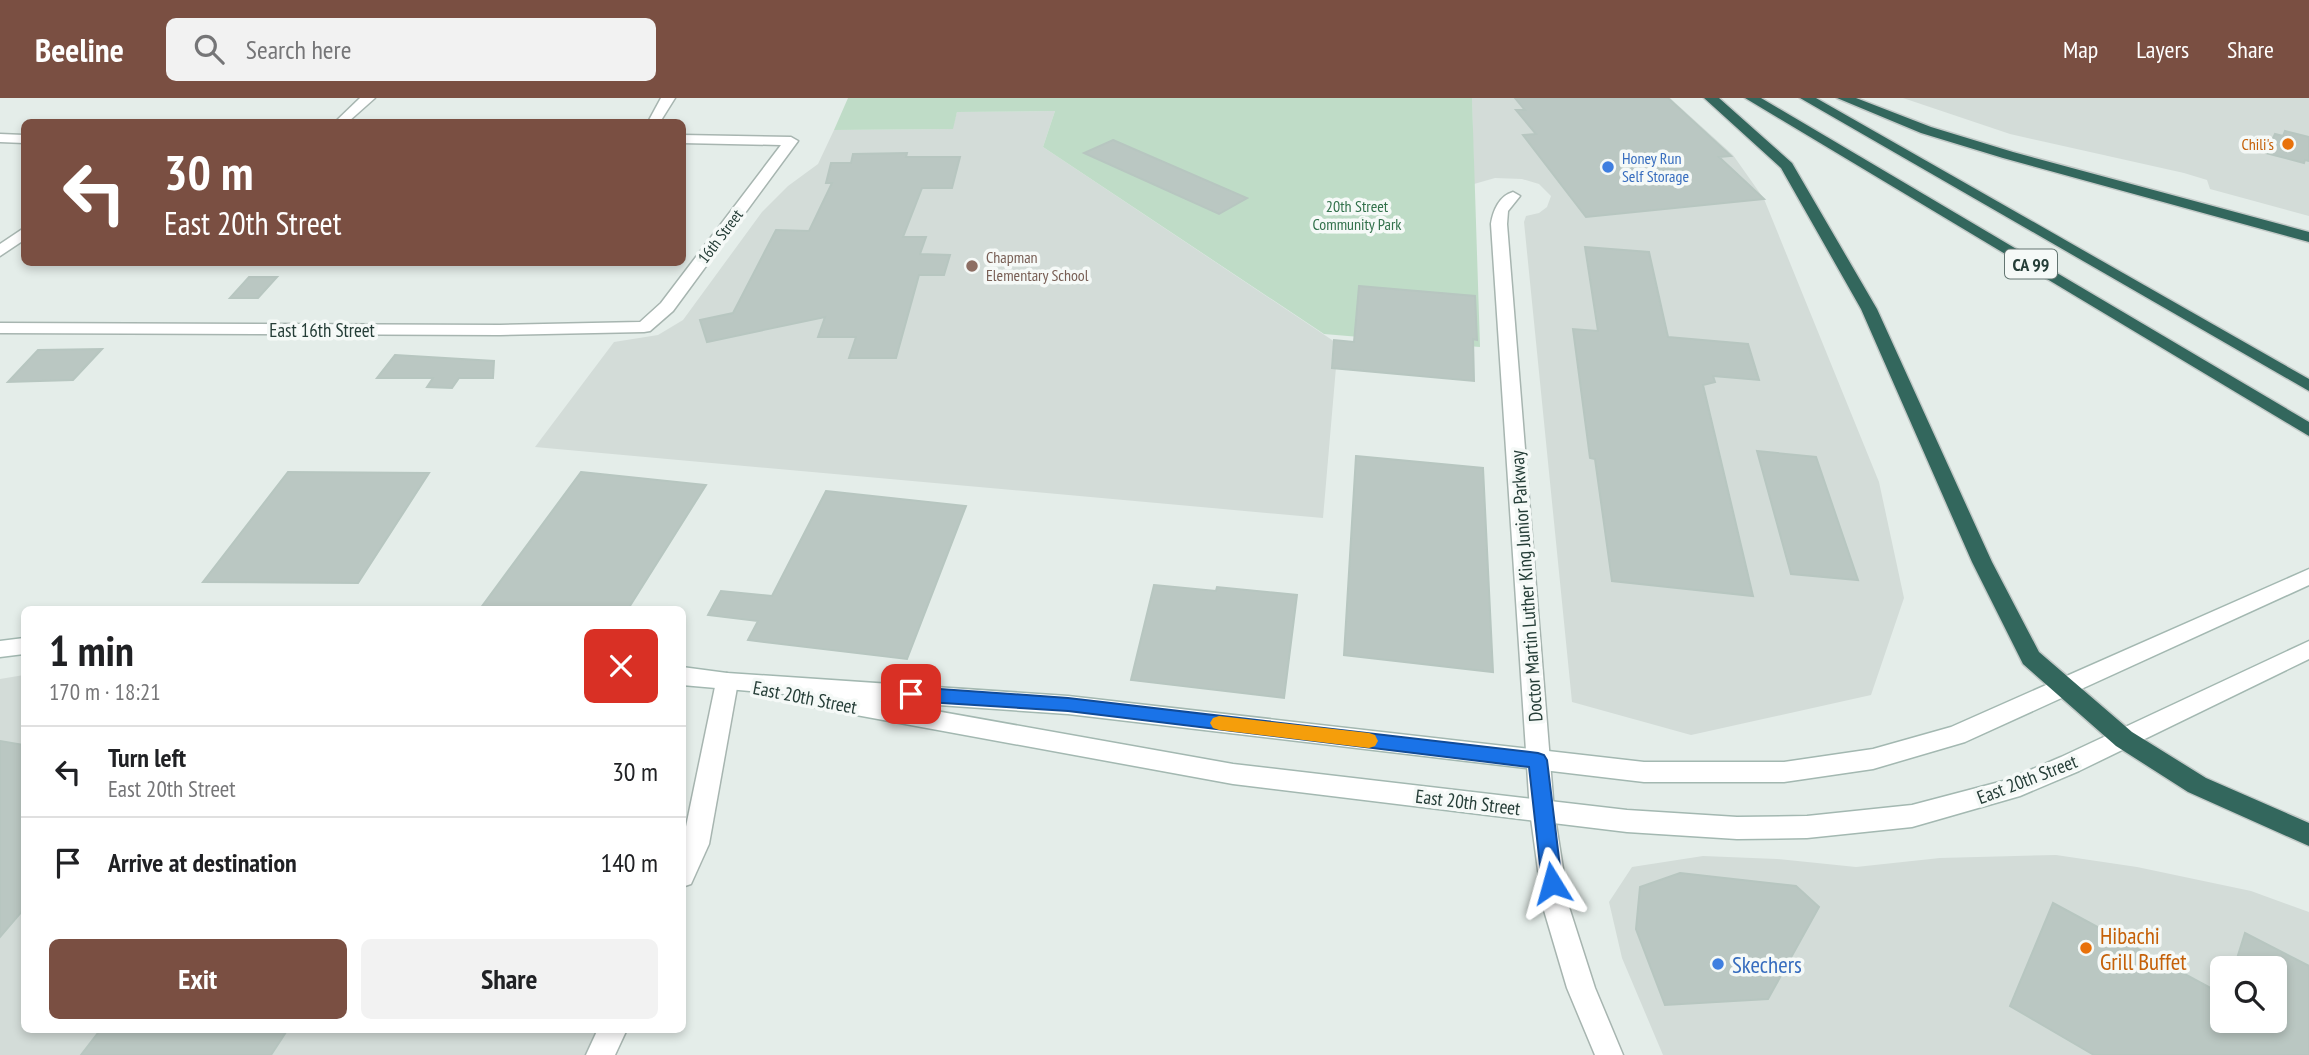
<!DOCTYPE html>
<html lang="en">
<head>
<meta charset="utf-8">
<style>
	body { margin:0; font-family:"PT Sans Narrow",sans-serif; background:#f2f2f2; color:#202124; height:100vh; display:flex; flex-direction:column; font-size:26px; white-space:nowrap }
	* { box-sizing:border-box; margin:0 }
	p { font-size:23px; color:#757577 }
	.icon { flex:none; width:38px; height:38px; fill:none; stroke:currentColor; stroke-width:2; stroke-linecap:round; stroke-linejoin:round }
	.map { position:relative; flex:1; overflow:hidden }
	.drawer { position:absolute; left:21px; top:508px; width:665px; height:427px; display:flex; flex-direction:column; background:#fff; border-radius:10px; box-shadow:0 4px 10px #0003 }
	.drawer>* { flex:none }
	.top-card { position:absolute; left:21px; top:21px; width:665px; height:147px; border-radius:10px; box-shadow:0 4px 10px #0003; background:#7a4f42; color:#fff; overflow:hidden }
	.fabs { position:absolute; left:2210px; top:858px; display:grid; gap:14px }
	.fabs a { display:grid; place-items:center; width:77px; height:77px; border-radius:10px; background:#fff; box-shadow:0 4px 10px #0003; font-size:35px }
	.pin { position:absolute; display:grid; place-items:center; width:60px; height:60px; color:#fff; margin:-30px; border-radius:14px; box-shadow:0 4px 10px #0006 }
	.me { position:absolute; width:77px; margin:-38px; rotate:352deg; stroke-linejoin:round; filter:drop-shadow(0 0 5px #0008) }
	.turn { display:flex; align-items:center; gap:24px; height:147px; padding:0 28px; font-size:32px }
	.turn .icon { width:91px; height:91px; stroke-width:2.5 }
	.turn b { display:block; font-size:49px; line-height:60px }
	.round { display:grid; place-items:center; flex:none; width:74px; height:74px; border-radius:10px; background:#f2f2f2 }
	.head { display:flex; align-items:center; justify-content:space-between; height:119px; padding:0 28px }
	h1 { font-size:42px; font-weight:800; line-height:52px }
	.primary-button { display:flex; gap:14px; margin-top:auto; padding:14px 28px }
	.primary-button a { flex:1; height:80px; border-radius:10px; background:#7a4f42; color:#fff; font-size:28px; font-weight:800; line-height:80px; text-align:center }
	.primary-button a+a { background:#f2f2f2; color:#202124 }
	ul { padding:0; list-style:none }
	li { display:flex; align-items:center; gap:21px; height:91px; padding:0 28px; border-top:2px solid #e0e0e0 }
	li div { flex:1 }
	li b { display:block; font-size:26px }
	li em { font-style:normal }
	header { display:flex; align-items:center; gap:42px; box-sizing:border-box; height:98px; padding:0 35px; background:#7a4f42; color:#fff }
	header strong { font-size:33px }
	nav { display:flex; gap:38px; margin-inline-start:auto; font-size:24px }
	.search { width:490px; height:63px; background:#f2f2f2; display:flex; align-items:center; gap:18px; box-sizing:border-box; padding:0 24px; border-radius:10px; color:#757577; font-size:26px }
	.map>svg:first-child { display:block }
	.built { fill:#d3dcd8; fill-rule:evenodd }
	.green { fill:#bfdcc7 }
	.building { fill:#bac7c2; stroke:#b7c6c0; stroke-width:2 }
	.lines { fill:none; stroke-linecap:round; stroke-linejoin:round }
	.street-casing { stroke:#a7b5b0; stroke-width:3 }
	.secondary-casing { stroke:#a3b8b1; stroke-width:3 }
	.highway-casing { stroke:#c2c9c7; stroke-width:3 }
	.street { fill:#fff; fill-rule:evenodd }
	.secondary { fill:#fff; fill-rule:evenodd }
	.highway { fill:#33675d; fill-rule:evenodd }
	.route { fill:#1a73e8; stroke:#114b97; stroke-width:2 }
	.slow { fill:#f59e0b }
	.food-dot { fill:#e8710a; stroke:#f5f9f7; stroke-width:2.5 }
	.shop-dot { fill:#3f7fe0; stroke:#f5f9f7; stroke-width:2.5 }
	.education-dot { fill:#8d6e63; stroke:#f5f9f7; stroke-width:2.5 }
	.labels { text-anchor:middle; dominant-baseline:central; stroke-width:7; stroke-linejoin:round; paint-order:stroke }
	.far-food-label { font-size:16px; fill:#c56008; stroke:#f5f9f7; text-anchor:end }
	.far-shop-label { font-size:16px; fill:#366cbe; stroke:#f5f9f7; text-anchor:start }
	.far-park-label { font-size:16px; fill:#32714b; stroke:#f5f9f7 }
	.far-street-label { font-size:16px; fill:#253d37; stroke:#f5f9f7 }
	.far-education-label { font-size:16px; fill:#785e54; stroke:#f5f9f7; text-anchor:start }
	.shield { fill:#f5f9f7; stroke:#637571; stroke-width:2 }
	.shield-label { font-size:18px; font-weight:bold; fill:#253d37 }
	.street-label { font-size:19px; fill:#253d37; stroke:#f5f9f7 }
	.near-food-label { font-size:23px; fill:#c56008; stroke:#f5f9f7; text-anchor:start }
	.near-shop-label { font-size:23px; fill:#366cbe; stroke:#f5f9f7; text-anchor:start }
</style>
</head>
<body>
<header>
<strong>Beeline</strong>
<div class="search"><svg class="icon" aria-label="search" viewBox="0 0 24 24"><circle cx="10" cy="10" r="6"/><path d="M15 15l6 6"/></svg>Search here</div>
<nav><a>Map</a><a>Layers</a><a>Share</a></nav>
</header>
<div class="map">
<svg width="2309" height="957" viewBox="0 0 2309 957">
	<rect width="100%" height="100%" fill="#e4ede9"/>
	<g class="built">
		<path d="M1472,0H1670L1733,57L1764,101L1879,384L1904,500L1871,597L1691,637L1572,604L1524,124L1526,118L1539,115L1547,109L1551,98L1539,86L1522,81L1495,80L1474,86Z"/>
		<path d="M1903,0H2309V118L2210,91L2207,82L2184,75L2010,36Z"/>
		<path d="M1055,13L1043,49L1338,246L1323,420L535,349L614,244L658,237L683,222L762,114L788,88L818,66L834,32L952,31L957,14Z"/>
		<path d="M24,577V931H629L616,957H0V581Z"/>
		<path d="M2056,757L2137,769L2251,793L2309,814V957H1663L1622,860L1609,804L1632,769L1703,758L1777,761L1856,769L1940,760ZM2222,870H2275V922H2222Z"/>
	</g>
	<path class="green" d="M848,0H1472L1480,249L1324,236L1043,49L1055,13L957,14L953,31L834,32Z"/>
	<g class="building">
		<path d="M1515,0H1668L1731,58L1719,59L1764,101L1586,119L1523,37L1536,36L1516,12H1525Z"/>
		<path d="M2285,33L2309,39V63L2305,62L2304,65L2266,55L2275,36L2283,38Z"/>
		<path d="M1113,42L1247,100L1219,116L1084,55Z"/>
		<path d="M907,55L906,59H960L952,90H922L903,139H926L920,156L950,157L944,177H919L896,260H849L856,239H818L825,219L707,244L700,222L733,215L776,132L809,133L832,85H826L831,65H851L853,56Z"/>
		<path d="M1585,149L1649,154L1668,239L1748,246L1759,282L1713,278L1715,284L1703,287L1753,498L1612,483L1595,361L1590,360L1573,231L1598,233Z"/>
		<path d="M249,179H277L258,200H230Z"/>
		<path d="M1359,188L1475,198L1477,242L1473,241L1474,283L1332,270L1334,242L1354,244Z"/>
		<path d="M102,251L73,282L8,284L38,252Z"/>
		<path d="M395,257L494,263L493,280H459L452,290L427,289L433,280H377Z"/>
		<path d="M1757,353L1816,359L1858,482L1791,476Z"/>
		<path d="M1356,358L1483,370L1493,574L1344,557Z"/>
		<path d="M288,374L429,375L358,485L203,484Z"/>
		<path d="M581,374L706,387L628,511H480Z"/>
		<path d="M826,393L966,408L907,561L748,542L758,523L708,517L721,493L772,498Z"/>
		<path d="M1154,487L1216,493L1217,489L1297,497L1284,600L1131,582Z"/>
		<path d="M0,643L24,647V811L0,839Z"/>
		<path d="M1680,775L1796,788L1819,809L1768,901L1665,907L1636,831L1640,789Z"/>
		<path d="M2053,805L2222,896V922H2275V870H2234L2245,835L2309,868V957H2094L2010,908Z"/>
		<path d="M101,931H288L271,957H81Z"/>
	</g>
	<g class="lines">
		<defs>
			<g id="street">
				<path d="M360,0H375L348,24H335Z"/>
				<path d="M661,0H675L660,24H648Z"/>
				<path d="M0,36L24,37V45L0,44Z"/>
				<path d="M682,37L791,39L798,43L673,213L650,233L644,234L500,237L0,235V225L500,227L640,224L661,205L781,47L682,45Z"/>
				<path d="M1513,94L1520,98L1508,113L1507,126L1554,713L1569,809L1595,890L1623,957H1595L1567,890L1543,809L1530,713L1491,126C1493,113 1499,98 1513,94Z"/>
				<path d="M24,130V142L0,158V146Z"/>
				<path d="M727,575L735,578L738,584L709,746L691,786L682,789V748L716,584L719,578Z"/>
				<path d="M598,931H627L615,957H586Z"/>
			</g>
			<g id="secondary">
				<path d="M2309,471V487L1965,644L1873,671L1784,684H1644L1068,616L880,603L1233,666L1627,712L1737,719L1807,718L1912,707L2007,682L2061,659L2309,543V561L2079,673L2020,698L1912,729L1807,740L1737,741L1627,734L1233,686L818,610L810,607L808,598L682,587V569L727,575L1068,598L1644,664H1784L1873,651L1951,629Z"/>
				<path d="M24,540V556L0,559V543Z"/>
			</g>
			<g id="highway">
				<path d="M1704,0H1719L1792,65L1877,211L1992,464L2039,554L2132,634L2206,680L2309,725V748L2188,694L2116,648L2023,566L1972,464L1861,211L1781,70Z"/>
				<path d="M1745,0H1761L2309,324V338Z"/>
				<path d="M1800,0H1816L2309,281V293Z"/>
				<path d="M1837,0H1856L1931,29L2013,54L2309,134V144L2003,60L1921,35Z"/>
			</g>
		</defs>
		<use href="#street" class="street-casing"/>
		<use href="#secondary" class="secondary-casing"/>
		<use href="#highway" class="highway-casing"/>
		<use href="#street" class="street"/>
		<use href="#secondary" class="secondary"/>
		<use href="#highway" class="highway"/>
	</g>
	<path class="route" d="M911,589L1068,600L1538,655L1544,657L1547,662L1562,785L1559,791L1552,793L1545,791L1542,785L1529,669L1068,613L911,603L904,601L902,596L904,591Z"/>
	<path class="slow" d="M1219,618L1369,635L1375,637L1378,643L1375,648L1369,650L1219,632L1213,630L1210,625L1213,620Z"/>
	<g class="food-dot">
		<circle cx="2288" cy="46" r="7"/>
		<circle cx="2086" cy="850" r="7"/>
	</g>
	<g class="shop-dot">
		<circle cx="1608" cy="69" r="7"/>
		<circle cx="1718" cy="866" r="7"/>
	</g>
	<circle class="education-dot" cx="972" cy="168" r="7"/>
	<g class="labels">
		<g class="far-food-label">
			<text x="2274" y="46">Chili's</text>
		</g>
		<g class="far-shop-label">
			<text x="1622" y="60">Honey Run<tspan x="1622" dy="18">Self Storage</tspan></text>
		</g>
		<g class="far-park-label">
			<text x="1357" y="108">20th Street<tspan x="1357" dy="18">Community Park</tspan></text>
		</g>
		<g class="far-street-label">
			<text transform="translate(720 138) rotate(-53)">16th Street</text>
		</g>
		<g class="far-education-label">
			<text x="986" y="159">Chapman<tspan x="986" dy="18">Elementary School</tspan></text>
		</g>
		<rect class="shield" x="2005" y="151.5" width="52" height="29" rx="5"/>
		<g class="shield-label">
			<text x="2031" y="166">CA 99</text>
		</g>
		<g class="street-label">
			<text x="322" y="232">East 16th Street</text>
			<text transform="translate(1526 488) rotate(-94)">Doctor Martin Luther King Junior Parkway</text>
			<text transform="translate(805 599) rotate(11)">East 20th Street</text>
			<text transform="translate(2027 681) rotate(-21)">East 20th Street</text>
			<text transform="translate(1468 704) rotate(7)">East 20th Street</text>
		</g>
		<g class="near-food-label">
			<text x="2100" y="837">Hibachi<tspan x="2100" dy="26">Grill Buffet</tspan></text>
		</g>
		<g class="near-shop-label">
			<text x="1732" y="866">Skechers</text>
		</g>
	</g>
</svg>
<div class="fabs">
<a><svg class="icon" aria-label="search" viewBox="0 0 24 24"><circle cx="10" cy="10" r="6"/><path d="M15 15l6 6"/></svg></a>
</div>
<div class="pin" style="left:911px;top:596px;background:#d93025"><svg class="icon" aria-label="arrive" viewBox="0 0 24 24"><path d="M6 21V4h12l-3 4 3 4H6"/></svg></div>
<svg class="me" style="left:1552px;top:785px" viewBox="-20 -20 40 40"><path d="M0-17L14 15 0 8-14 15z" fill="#1a73e8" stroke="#fff" stroke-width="4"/></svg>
<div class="top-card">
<div class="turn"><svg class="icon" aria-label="left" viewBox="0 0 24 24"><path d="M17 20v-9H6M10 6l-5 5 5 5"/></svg><div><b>30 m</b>East 20th Street</div></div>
</div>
<section class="drawer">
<div class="head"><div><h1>1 min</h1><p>170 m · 18:21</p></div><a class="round" style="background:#d93025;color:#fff"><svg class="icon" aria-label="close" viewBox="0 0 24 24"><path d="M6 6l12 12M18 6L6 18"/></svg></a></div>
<ul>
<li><svg class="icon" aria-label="left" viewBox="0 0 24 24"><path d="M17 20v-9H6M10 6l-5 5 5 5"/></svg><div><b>Turn left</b><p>East 20th Street</p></div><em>30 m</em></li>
<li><svg class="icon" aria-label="arrive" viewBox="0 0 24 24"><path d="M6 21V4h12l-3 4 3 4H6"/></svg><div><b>Arrive at destination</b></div><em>140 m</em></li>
</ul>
<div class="primary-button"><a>Exit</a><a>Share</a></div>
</section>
</div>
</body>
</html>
